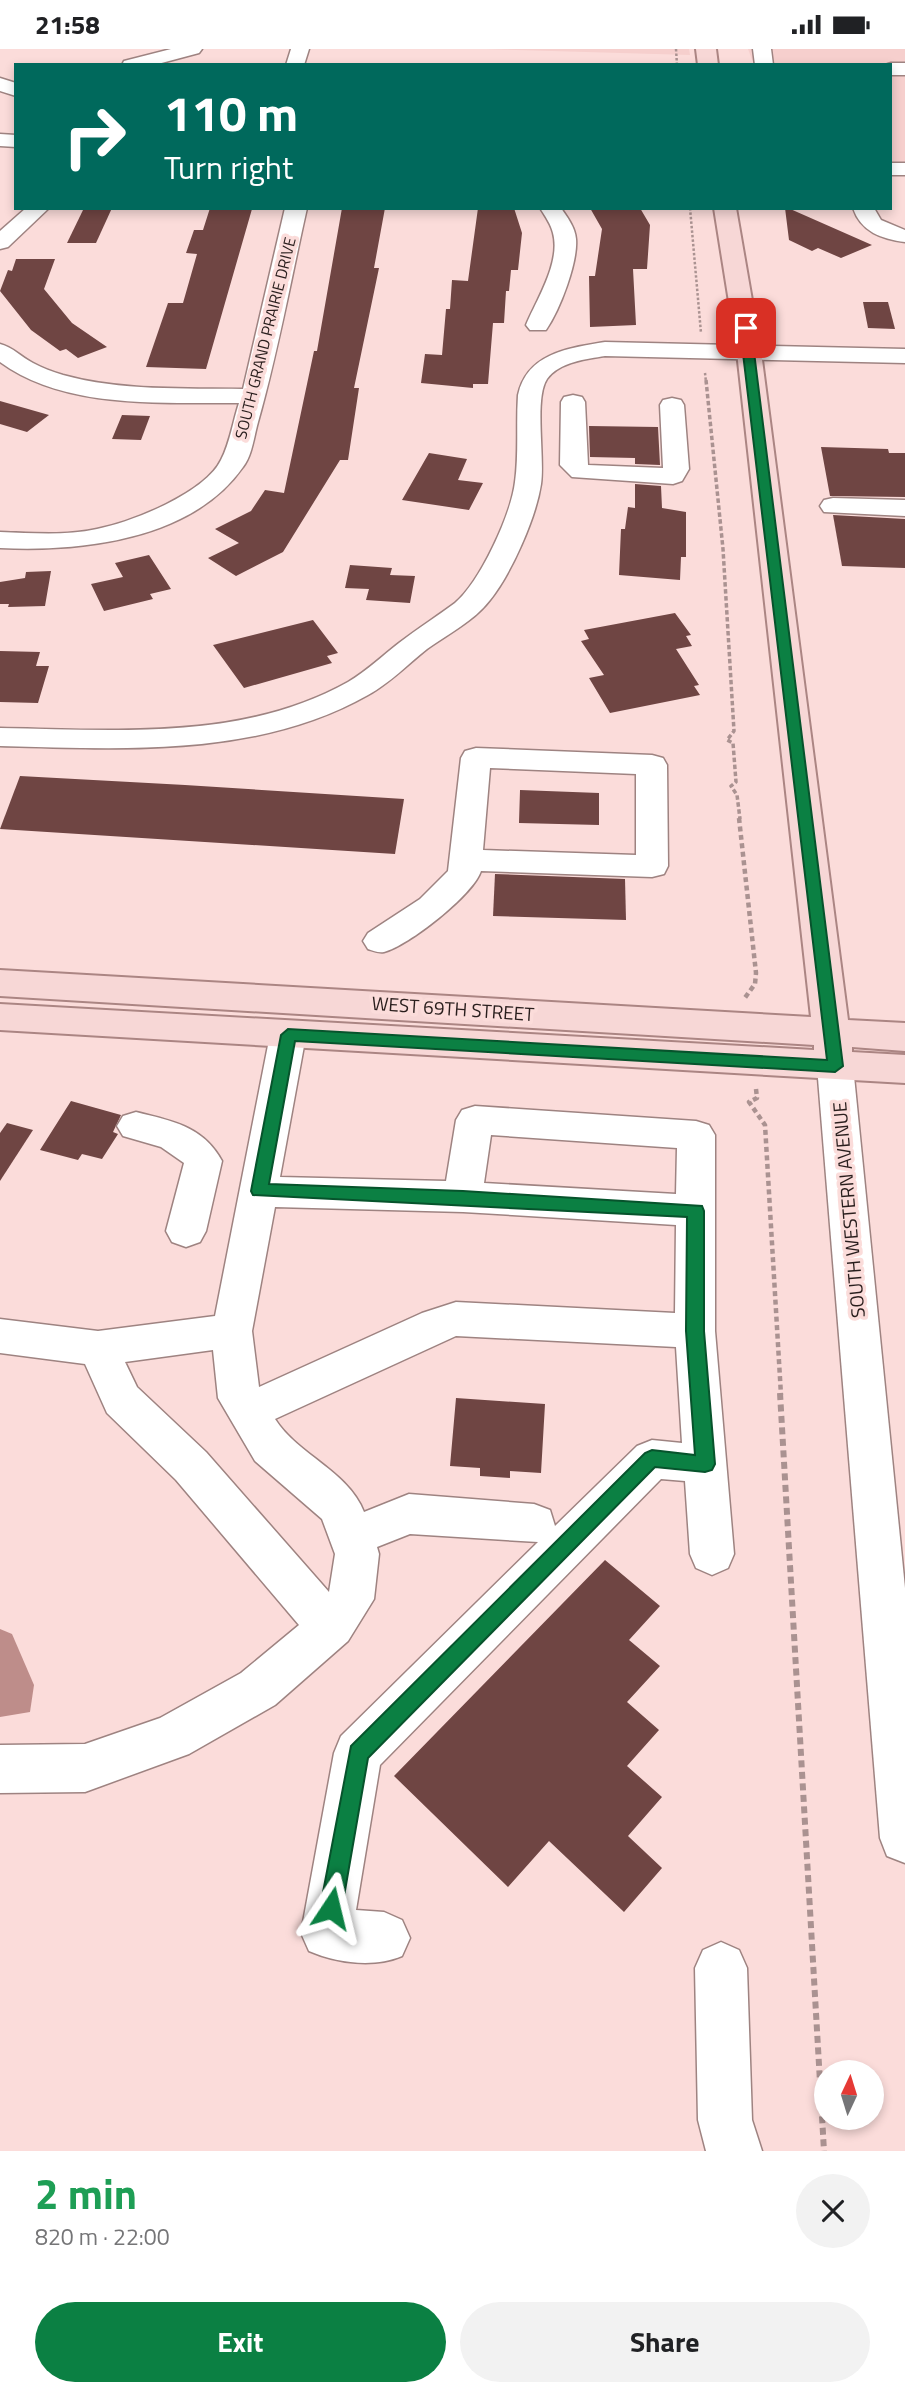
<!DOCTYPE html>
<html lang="en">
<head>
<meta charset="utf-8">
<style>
	body { margin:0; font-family:"Titillium Web",sans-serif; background:#f2f2f2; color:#202124; height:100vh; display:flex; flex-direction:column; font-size:26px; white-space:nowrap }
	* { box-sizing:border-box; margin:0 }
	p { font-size:23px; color:#757577 }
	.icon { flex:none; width:38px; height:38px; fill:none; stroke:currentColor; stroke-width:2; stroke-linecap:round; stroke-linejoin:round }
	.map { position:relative; height:2102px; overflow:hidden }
	.drawer { display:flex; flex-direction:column; background:#fff; flex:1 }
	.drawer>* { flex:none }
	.guide { position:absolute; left:14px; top:14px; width:878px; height:147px; border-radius:0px; box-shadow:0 4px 10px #0003; background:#00695c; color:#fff; overflow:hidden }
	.needle { width:46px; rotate:4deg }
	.tools { position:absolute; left:814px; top:2011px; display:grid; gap:14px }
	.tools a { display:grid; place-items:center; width:70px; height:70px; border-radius:50%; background:#fff; box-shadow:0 4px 10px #0003; font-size:35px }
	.pin { position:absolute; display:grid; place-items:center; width:60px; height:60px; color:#fff; margin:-30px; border-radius:14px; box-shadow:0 4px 10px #0006 }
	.me { position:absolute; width:77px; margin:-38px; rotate:10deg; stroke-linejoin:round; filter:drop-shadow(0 0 5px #0008) }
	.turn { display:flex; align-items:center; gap:24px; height:147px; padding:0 35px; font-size:32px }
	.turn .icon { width:91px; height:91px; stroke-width:2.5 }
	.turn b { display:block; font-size:49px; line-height:60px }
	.round { display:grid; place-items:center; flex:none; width:74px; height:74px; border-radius:37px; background:#f2f2f2 }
	.summary { display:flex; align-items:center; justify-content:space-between; height:119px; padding:0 35px }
	h1 { font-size:42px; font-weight:700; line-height:52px; color:#1e9e55 }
	.primary-button { display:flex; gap:14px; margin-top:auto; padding:14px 35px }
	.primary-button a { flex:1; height:80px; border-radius:42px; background:#0b8043; color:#fff; font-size:28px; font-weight:700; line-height:80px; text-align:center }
	.primary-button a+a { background:#f2f2f2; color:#202124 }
	.status { display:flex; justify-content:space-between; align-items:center; height:49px; padding:0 35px; background:#fff; direction:ltr }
	.status svg { height:19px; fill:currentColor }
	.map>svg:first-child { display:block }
	.built { fill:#f6cfcd }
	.water { fill:#be8d8a }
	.building { fill:#6f4543 }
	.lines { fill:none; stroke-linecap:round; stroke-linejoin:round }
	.minor-casing { stroke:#9e8381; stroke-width:3 }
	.major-casing { stroke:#ab8583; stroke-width:4 }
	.path-far3 { stroke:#aa9291; stroke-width:2.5; stroke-dasharray:2.5 2; stroke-linecap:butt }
	.path-far2 { stroke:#aa9291; stroke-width:3.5; stroke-dasharray:4.5 2.5; stroke-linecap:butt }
	.path-far1 { stroke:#aa9291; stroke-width:4.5; stroke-dasharray:5 3.5; stroke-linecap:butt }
	.path { stroke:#aa9291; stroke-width:6; stroke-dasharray:7 4.5; stroke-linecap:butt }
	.minor { fill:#fff; fill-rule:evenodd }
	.major { fill:#f7d7d6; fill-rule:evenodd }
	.route { fill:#0b8043; stroke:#07532c; stroke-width:2 }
	.labels { text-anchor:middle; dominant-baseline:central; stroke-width:7; stroke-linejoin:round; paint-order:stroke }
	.far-street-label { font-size:16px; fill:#291e1d; stroke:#fbdcda }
	.street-label { font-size:19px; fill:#291e1d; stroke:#fbdcda }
</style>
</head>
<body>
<div class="status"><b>21:58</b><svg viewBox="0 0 49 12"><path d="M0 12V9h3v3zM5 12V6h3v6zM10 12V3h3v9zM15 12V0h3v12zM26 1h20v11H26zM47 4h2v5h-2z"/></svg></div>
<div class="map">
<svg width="905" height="2102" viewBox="0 0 905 2102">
	<rect width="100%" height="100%" fill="#fbdcda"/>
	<g class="built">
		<path d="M486,0H689L690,6Z"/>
		<path d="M748,0H905V113H891V16H754Z"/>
	</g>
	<path class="water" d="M0,1580L12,1585L34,1636L30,1663L0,1668Z"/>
	<g class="building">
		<path d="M84,159H112L96,194H67Z"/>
		<path d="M210,159L252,160L206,320L146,318L168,254H183L197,205L186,204L194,181H203Z"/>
		<path d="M342,159H385L374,219H379L354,339H359L348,411H340L283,503L236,527L208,509L239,494L215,480L251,462L265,441L284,444L314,302H317Z"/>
		<path d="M478,159H514L522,184L518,221H511L509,242H506L504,274H493L488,335H473V339L421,334L425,305L442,306L446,260H450L452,231L468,232Z"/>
		<path d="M590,159H640L650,176L647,220H633L636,276L590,278L589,227H595L602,180Z"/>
		<path d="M785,159H788L872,196L841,209L818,199L812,202L789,191Z"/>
		<path d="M16,210H55L44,240L72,274L107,298L78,309L66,300L60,302L31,281L0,242L8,221L12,222Z"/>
		<path d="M863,253H888L895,280L868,279Z"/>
		<path d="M0,352L49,366L27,383L0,375Z"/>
		<path d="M122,366L150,367L141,391L112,390Z"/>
		<path d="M589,377L658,378L660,416L635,415V409L590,408Z"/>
		<path d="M821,398L888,400L889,404H905V448L830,447Z"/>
		<path d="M429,404L467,410L458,431L483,434L469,461L402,451Z"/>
		<path d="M635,435L661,437L662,459L686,463V508H681L680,531L619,526L621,480H625L628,458L635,459Z"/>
		<path d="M833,466L905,470V519L842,517Z"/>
		<path d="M149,506L171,540L150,545L153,550L104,562L91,535L123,528L115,514Z"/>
		<path d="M350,516L392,519L390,526L415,527L410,554L366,551L369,540L345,539Z"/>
		<path d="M51,522L45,557L8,558L9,555H0V533L25,529L26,523Z"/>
		<path d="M675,564L691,586L686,587L692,597L676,600L699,636L694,637L700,646L610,664L589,629L604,626L581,592L589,590L584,581Z"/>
		<path d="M313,571L338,604L327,607L332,614L244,639L213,596Z"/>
		<path d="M0,602L40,603L36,617H49L38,654L0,653Z"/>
		<path d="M20,727L185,736L404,750L395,805L0,780Z"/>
		<path d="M520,741L599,744V776L519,774Z"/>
		<path d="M495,825L625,830L626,871L493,867Z"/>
		<path d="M71,1052L121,1066L113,1083L118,1085L102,1110L82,1105L78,1111L40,1101Z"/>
		<path d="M7,1074L33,1081L0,1132V1084Z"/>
		<path d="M456,1349L545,1355L541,1424L510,1422V1429L480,1427V1419L450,1417Z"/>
		<path d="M605,1511L660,1557L629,1591L660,1617L627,1653L659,1681L627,1717L662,1748L628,1787L662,1819L624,1863L549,1792L508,1838L394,1727Z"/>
	</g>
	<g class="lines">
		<defs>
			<g id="minor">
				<path d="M171,0H202L199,4L154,16H122L124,12Z"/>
				<path d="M291,0H309L304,16H286Z"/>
				<path d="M753,0H771L773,16H755Z"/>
				<path d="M891,14H905V26H891V16H885Z"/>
				<path d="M0,29L16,34V47L0,42Z"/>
				<path d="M0,85L16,86V98L0,97Z"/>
				<rect x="891" y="114" width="14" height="12"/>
				<path d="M26,159H49L8,198L0,200V182Z"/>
				<path d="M285,159H307C291,230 278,303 258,373C254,387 252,407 243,418C192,491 81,503 0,499V483C32,484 65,487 97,480C132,473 205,444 221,411C230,394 233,372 239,354C162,353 65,361 0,313V295C13,298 21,308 33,314C42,319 53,323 63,326C121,342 183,339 243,340Z"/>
				<path d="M540,159H561C567,168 575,178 576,190C578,213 560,261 546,281H530L526,276C537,250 561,213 553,184C551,175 545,167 540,159Z"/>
				<path d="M853,159H874L881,171L905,181V193C882,190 861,183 853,159Z"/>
				<path d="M605,293L905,300V314L605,307C587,310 559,313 547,330C534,349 545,410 541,435C536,469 511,525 490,551C474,572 448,585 427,600C408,615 390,634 368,646C257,709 124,700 0,697V679C116,681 243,692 348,633C367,622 382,607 399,594C417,580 436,568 455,554C480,533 511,466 515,433C519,405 516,375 518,346C527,304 569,299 605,293Z"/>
				<path d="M573,346L582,348L585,353L588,416L663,419L660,356L663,351L672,349L681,351L684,356L689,420L682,432L673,435L572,428L560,416L561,353L564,348Z"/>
				<path d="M833,449L905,451V467L824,463L820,457L824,451Z"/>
				<path d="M476,699L652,706L663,709L667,716L668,817L664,825L652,828L481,822C473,846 408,897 384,903C378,904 374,902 368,900L363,892L368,884L420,850L448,822L461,709L465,702ZM490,719L636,725V806L483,801Z"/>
				<path d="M288,973L301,977L306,986L280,1128L446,1132L456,1071L462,1061L475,1057L696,1072L709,1076L715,1086V1282L734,1505L728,1519L712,1526L696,1519L690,1505L685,1432L661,1430L380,1716L356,1861L384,1863L402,1871L410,1889L402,1907C374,1919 337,1914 309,1902L301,1884L334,1704L341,1687L538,1493L410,1485L377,1498L379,1505L374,1550L348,1592L275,1656L189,1705L85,1743L0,1744V1696L85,1695L160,1669L241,1624L299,1576L176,1431L107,1364L85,1315L0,1304V1270L98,1282L215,1267L270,986L275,977ZM491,1086L677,1099L676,1145L484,1134ZM275,1158L463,1163L676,1176L675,1264L456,1253L422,1264L259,1338L252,1282ZM456,1287L676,1298L682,1394L652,1391L637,1397L555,1477L550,1461L534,1455L409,1445L364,1463C348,1422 298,1406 275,1370ZM213,1301L218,1349L255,1412L322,1470L335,1505L329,1543L206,1403L137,1338L125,1313Z"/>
				<path d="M835,1004L848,1008L853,1017L905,1539V1814L887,1807L880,1789L817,1017L822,1008Z"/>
				<path d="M136,1063C172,1072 203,1077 222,1112L206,1182L200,1193L186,1198L172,1193L166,1182L184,1114L161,1098L123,1087L117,1077L123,1067Z"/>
				<path d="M721,1893L739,1901L747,1919L752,2071L762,2102H706L698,2071L695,1919L703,1901Z"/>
			</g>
			<g id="major">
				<path d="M696,0H716L718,16H698Z"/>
				<path d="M714,159H736L761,303L848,971L905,974V1002L852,998V1003L905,1006V1034L0,981V955L814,1001V996L0,947V921L811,968L737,303Z"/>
			</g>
		</defs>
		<use href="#minor" class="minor-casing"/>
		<use href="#major" class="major-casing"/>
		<g class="path-far3">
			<path d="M676,0L677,16"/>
			<path d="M690,159L701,284"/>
			<path d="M705,324L706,333"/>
		</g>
		<path class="path-far2" d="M706,331L723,500L734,682L727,691L733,694L736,733L731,737L737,746L740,770"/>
		<g class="path-far1">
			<path d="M739,769L756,924L755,935L744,950"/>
			<path d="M756,1040L757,1049L749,1053L765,1076L781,1346"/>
		</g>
		<path class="path" d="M780,1344L824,2102"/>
		<use href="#minor" class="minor"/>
		<use href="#major" class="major"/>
	</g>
	<path class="route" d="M746,276L751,279L843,1017L835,1023L295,992L269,1135L463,1142L702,1157L704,1162V1282L715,1415L712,1421L705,1423L655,1418L368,1709L342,1859L339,1866L331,1870L323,1866L320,1859L351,1697L645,1404L652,1401L695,1406L686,1282L687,1168L253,1146L251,1142L281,986L288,980L827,1011L740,279Z"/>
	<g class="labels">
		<g class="far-street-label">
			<text transform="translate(265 289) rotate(-76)">SOUTH GRAND PRAIRIE DRIVE</text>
		</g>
		<g class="street-label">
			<text transform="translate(453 959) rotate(4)">WEST 69TH STREET</text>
			<text transform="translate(848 1161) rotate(-95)">SOUTH WESTERN AVENUE</text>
		</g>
	</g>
</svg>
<div class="tools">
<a><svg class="needle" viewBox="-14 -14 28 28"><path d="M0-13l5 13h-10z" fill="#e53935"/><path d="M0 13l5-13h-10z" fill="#757577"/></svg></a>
</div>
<div class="pin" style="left:746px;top:279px;background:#d93025"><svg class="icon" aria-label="arrive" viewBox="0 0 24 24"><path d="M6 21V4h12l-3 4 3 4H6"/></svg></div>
<svg class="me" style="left:331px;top:1859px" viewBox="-20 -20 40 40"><path d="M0-17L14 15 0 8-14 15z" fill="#0b8043" stroke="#fff" stroke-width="4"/></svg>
<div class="guide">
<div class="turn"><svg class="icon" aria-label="right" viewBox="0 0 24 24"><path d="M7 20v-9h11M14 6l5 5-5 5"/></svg><div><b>110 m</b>Turn right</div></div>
</div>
</div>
<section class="drawer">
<div class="summary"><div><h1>2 min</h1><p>820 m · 22:00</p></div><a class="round"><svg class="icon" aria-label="close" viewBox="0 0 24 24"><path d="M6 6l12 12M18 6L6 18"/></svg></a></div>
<div class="primary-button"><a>Exit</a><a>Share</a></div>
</section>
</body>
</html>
